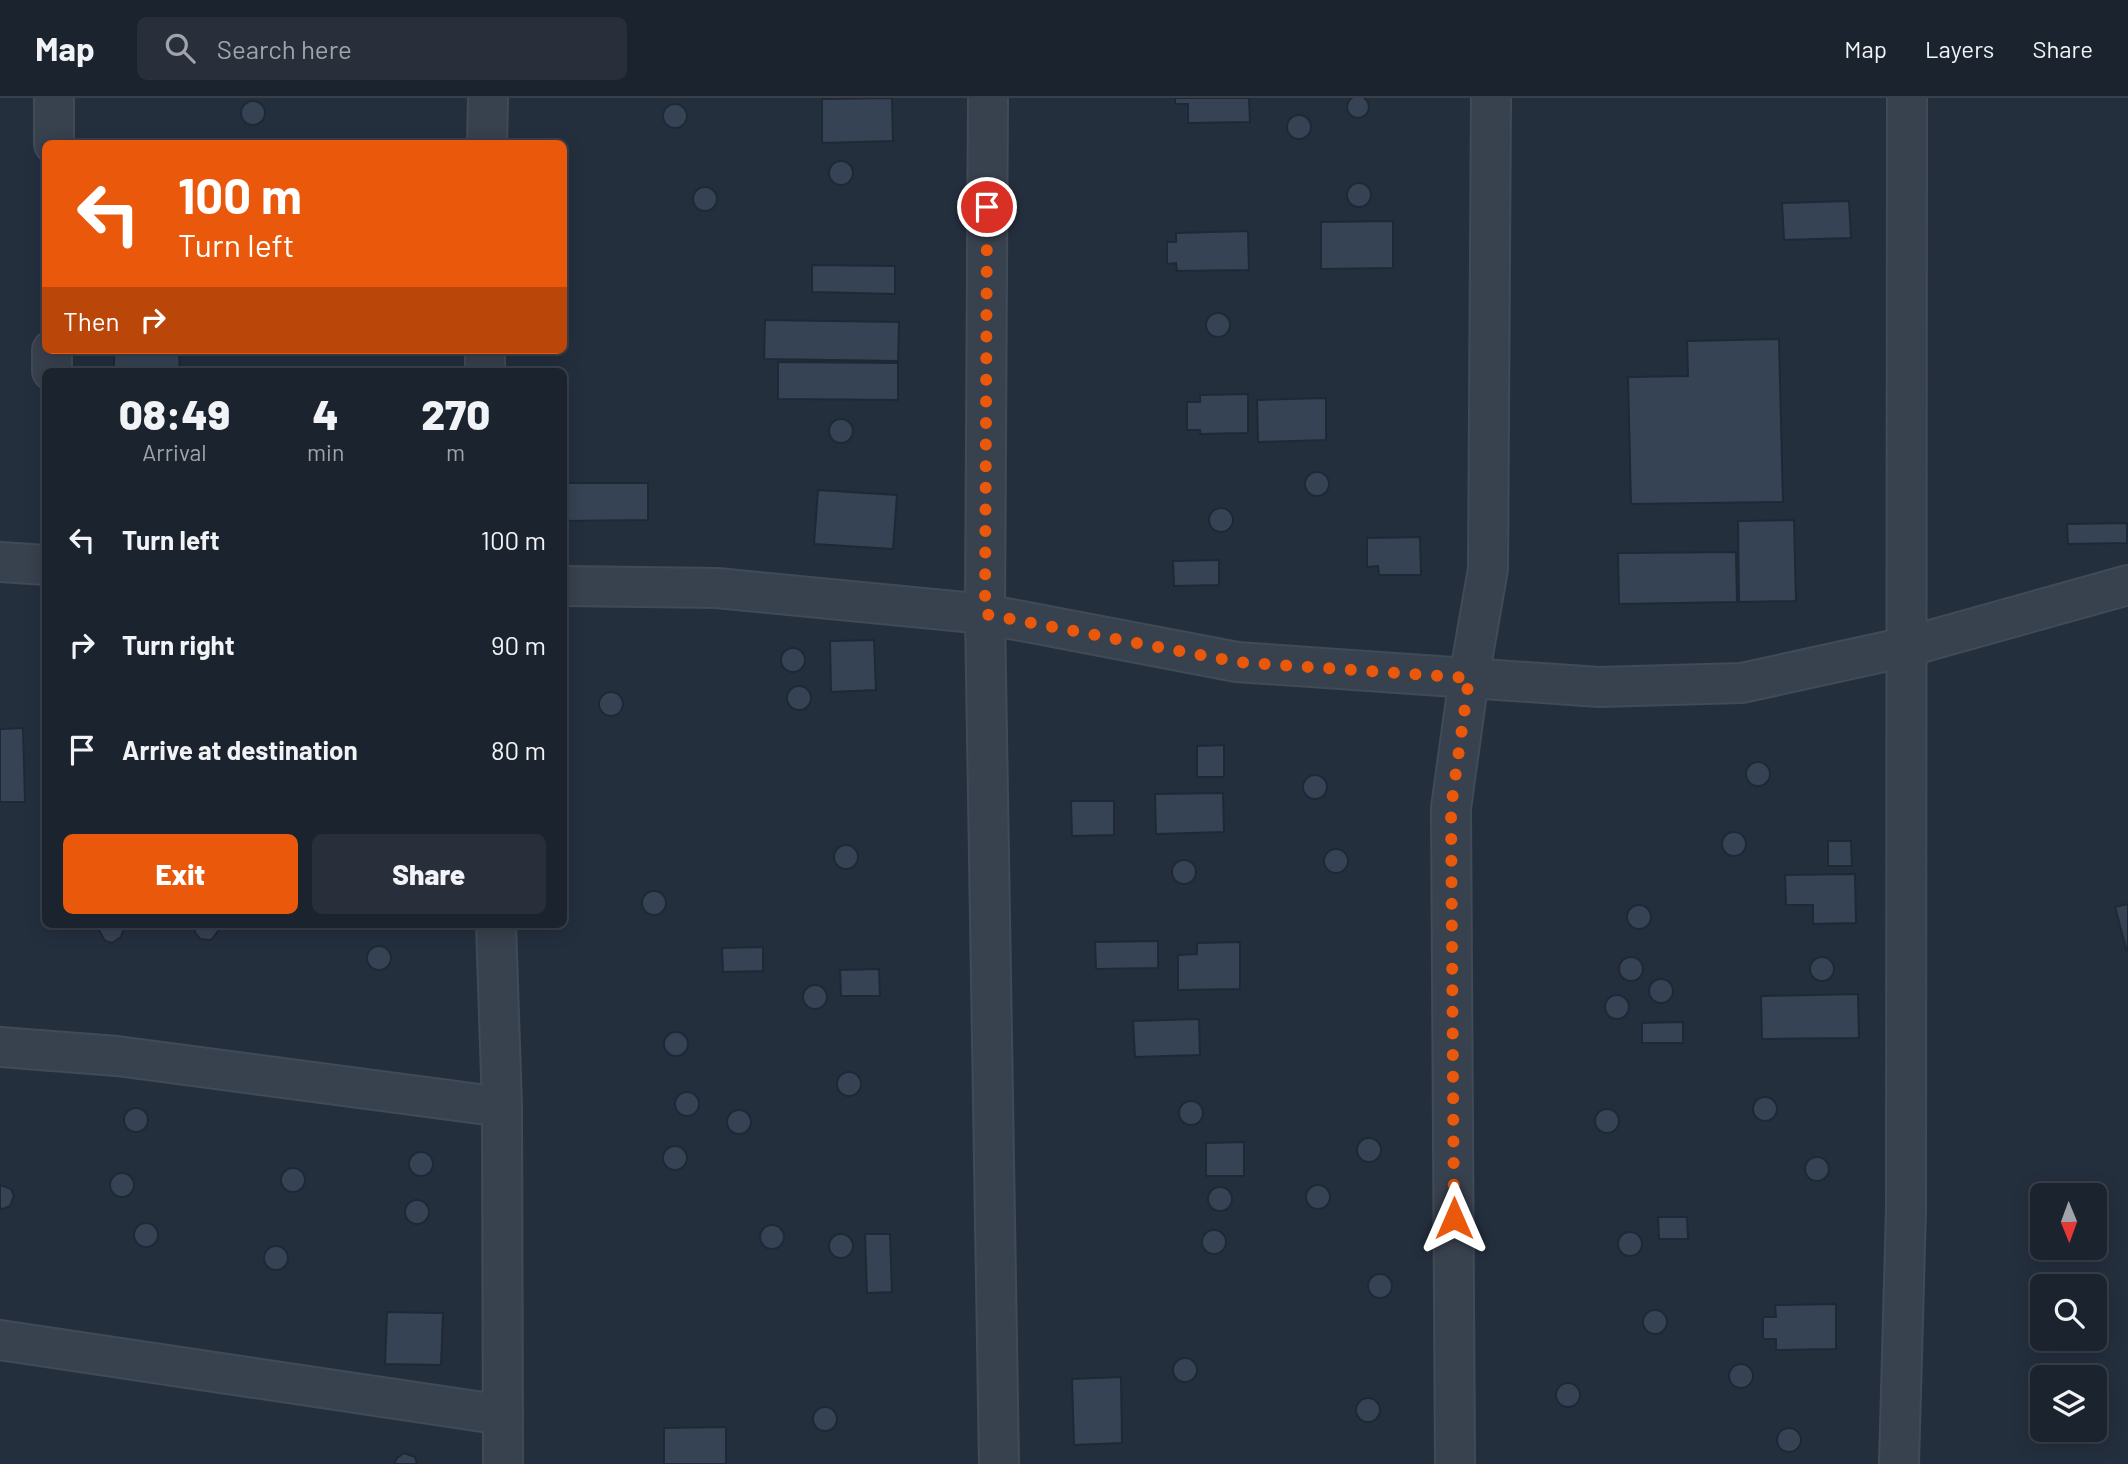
<!DOCTYPE html>
<html lang="en">
<head>
<meta charset="utf-8">
<style>
	body { margin:0; font-family:Barlow,sans-serif; background:#282f3a; color:#f1f3f6; height:100vh; display:flex; flex-direction:column; font-size:26px; white-space:nowrap }
	* { box-sizing:border-box; margin:0 }
	p { font-size:23px; color:#a0a4aa }
	.icon { flex:none; width:38px; height:38px; fill:none; stroke:currentColor; stroke-width:2; stroke-linecap:round; stroke-linejoin:round }
	.map { position:relative; flex:1; overflow:hidden }
	.drawer { position:absolute; left:42px; top:270px; width:525px; height:560px; display:flex; flex-direction:column; background:#1b232e; border-radius:10px; box-shadow:0 4px 18px #0003,0 0 0 2px #39404a }
	.drawer>* { flex:none }
	.guide { position:absolute; left:42px; top:42px; width:525px; height:214px; border-radius:10px; box-shadow:0 4px 18px #0003,0 0 0 2px #39404a; background:#ea580c; color:#fff; overflow:hidden }
	.needle { width:46px; rotate:179deg }
	.fabs { position:absolute; left:2030px; top:1085px; display:grid; gap:14px }
	.fabs a { display:grid; place-items:center; width:77px; height:77px; border-radius:10px; background:#1b232e; box-shadow:0 4px 18px #0003,0 0 0 2px #39404a; font-size:35px }
	.pin { position:absolute; display:grid; place-items:center; width:60px; height:60px; color:#fff; margin:-30px; border:4px solid #fff; border-radius:50%; box-shadow:0 2px 7px #0007 }
	.me { position:absolute; width:77px; margin:-38px; rotate:0deg; stroke-linejoin:round; filter:drop-shadow(0 0 5px #0008) }
	.turn { display:flex; align-items:center; gap:24px; height:147px; padding:0 21px; font-size:32px }
	.turn .icon { width:91px; height:91px; stroke-width:2.5 }
	.turn b { display:block; font-size:49px; line-height:60px }
	.then { display:flex; align-items:center; height:66px; padding:0 21px; background:#0003; gap:14px; font-size:26px }
	.eta { display:flex; justify-content:space-evenly; align-items:center; height:119px; text-align:center }
	.eta b { font-size:42px; font-weight:800; line-height:49px }
	.action { display:flex; gap:14px; margin-top:auto; padding:14px 21px }
	.action a { flex:1; height:80px; border-radius:10px; background:#ea580c; color:#fff; font-size:28px; font-weight:800; line-height:80px; text-align:center }
	.action a+a { background:#282f3a; color:#f1f3f6 }
	ul { padding:0; list-style:none }
	li { display:flex; align-items:center; gap:21px; height:105px; padding:0 21px }
	li div { flex:1 }
	li b { display:block; font-size:26px }
	li em { font-style:normal }
	header { display:flex; align-items:center; gap:42px; box-sizing:border-box; height:98px; padding:0 35px; background:#1b232e; border-bottom:2px solid #39404a }
	header strong { font-size:33px }
	nav { display:flex; gap:38px; margin-inline-start:auto; font-size:24px }
	.search { width:490px; height:63px; background:#282f3a; display:flex; align-items:center; gap:18px; box-sizing:border-box; padding:0 24px; border-radius:10px; color:#a0a4aa; font-size:26px }
	.map>svg:first-child { display:block }
	.building { fill:#364354; stroke:#1f2835; stroke-width:2 }
	.lines { fill:none; stroke-linecap:round; stroke-linejoin:round }
	.minor-casing { stroke:#414a57; stroke-width:42 }
	.minor { stroke:#38414e; stroke-width:38 }
	.route { stroke:#ea580c; stroke-width:12; stroke-dasharray:0 21.6 }
</style>
</head>
<body>
<header>
<strong>Map</strong>
<div class="search"><svg class="icon" aria-label="search" viewBox="0 0 24 24"><circle cx="10" cy="10" r="6"/><path d="M15 15l6 6"/></svg>Search here</div>
<nav><a>Map</a><a>Layers</a><a>Share</a></nav>
</header>
<div class="map">
<svg width="2128" height="1366" viewBox="0 0 2128 1366">
	<rect width="100%" height="100%" fill="#242f3e"/>
	<g class="building">
		<circle cx="1358" cy="9" r="11"/>
		<path d="M892,0L893,43L822,45V1Z"/>
		<path d="M1175,0H1249L1250,24L1188,25V6H1175Z"/>
		<circle cx="253" cy="15" r="12"/>
		<circle cx="675" cy="18" r="12"/>
		<circle cx="1299" cy="29" r="12"/>
		<circle cx="841" cy="75" r="12"/>
		<circle cx="1359" cy="97" r="12"/>
		<circle cx="705" cy="101" r="12"/>
		<path d="M1849,103L1851,140L1784,142L1782,105Z"/>
		<path d="M1393,123V170L1321,171V124Z"/>
		<path d="M1248,133L1249,172L1177,173L1176,165L1167,166V144H1176V135Z"/>
		<path d="M812,167L895,168V196L812,194Z"/>
		<circle cx="1218" cy="227" r="12"/>
		<path d="M765,222L899,224L898,263L764,261Z"/>
		<path d="M1779,241L1783,404L1631,406L1628,279L1688,278L1687,243Z"/>
		<path d="M114,252H179L180,273H114Z"/>
		<path d="M778,264L898,265V302L778,301Z"/>
		<path d="M1248,296V335L1200,336V332H1187V304H1200V297Z"/>
		<path d="M1326,300V342L1258,344L1257,302Z"/>
		<circle cx="841" cy="333" r="12"/>
		<circle cx="1317" cy="386" r="12"/>
		<path d="M564,385H648V422L564,423Z"/>
		<path d="M818,392L897,397L893,451L814,446Z"/>
		<circle cx="1221" cy="422" r="12"/>
		<path d="M1794,422L1796,503L1739,504L1738,423Z"/>
		<path d="M2127,425V445L2068,446L2067,426Z"/>
		<path d="M1420,439L1421,477H1379L1378,468L1367,469V440Z"/>
		<path d="M1736,454L1737,504L1619,506L1618,455Z"/>
		<path d="M1219,462V487L1174,488L1173,463Z"/>
		<path d="M874,542L876,592L831,594L830,543Z"/>
		<circle cx="793" cy="562" r="12"/>
		<circle cx="799" cy="600" r="12"/>
		<circle cx="611" cy="606" r="12"/>
		<path d="M23,630L25,704H0V631Z"/>
		<path d="M1224,647V679H1197V648Z"/>
		<circle cx="1758" cy="676" r="12"/>
		<circle cx="1315" cy="689" r="12"/>
		<path d="M1223,695L1224,734L1156,736L1155,696Z"/>
		<path d="M1071,703H1114V737L1072,738Z"/>
		<circle cx="1734" cy="746" r="12"/>
		<path d="M1828,743H1851L1852,768H1828Z"/>
		<circle cx="846" cy="759" r="12"/>
		<circle cx="1336" cy="763" r="12"/>
		<circle cx="1184" cy="774" r="12"/>
		<path d="M1855,776L1856,825L1813,826V807H1786L1785,777Z"/>
		<circle cx="654" cy="805" r="12"/>
		<path d="M2128,806V854H2127L2115,809Z"/>
		<circle cx="1639" cy="819" r="12"/>
		<path d="M101,826H120L123,832L121,839L112,845L105,843L99,832Z"/>
		<path d="M195,826H217L218,833L211,842L200,841L195,834Z"/>
		<path d="M1158,843V870L1096,871L1095,844Z"/>
		<path d="M1240,844V891L1178,892V857L1197,856V845Z"/>
		<circle cx="379" cy="860" r="12"/>
		<path d="M763,849V873L723,874L722,850Z"/>
		<circle cx="1822" cy="871" r="12"/>
		<circle cx="1631" cy="871" r="12"/>
		<path d="M879,871L880,898H841L840,872Z"/>
		<circle cx="1661" cy="893" r="12"/>
		<circle cx="815" cy="899" r="12"/>
		<path d="M1858,896L1859,940L1762,941L1761,898Z"/>
		<circle cx="1617" cy="909" r="12"/>
		<path d="M1199,921L1200,957L1135,959L1133,923Z"/>
		<path d="M1683,924V945H1642V925Z"/>
		<circle cx="676" cy="946" r="12"/>
		<circle cx="849" cy="986" r="12"/>
		<circle cx="687" cy="1006" r="12"/>
		<circle cx="1765" cy="1011" r="12"/>
		<circle cx="1191" cy="1015" r="12"/>
		<circle cx="136" cy="1022" r="12"/>
		<circle cx="1607" cy="1023" r="12"/>
		<circle cx="739" cy="1024" r="12"/>
		<circle cx="1369" cy="1052" r="12"/>
		<path d="M1244,1044V1078H1206V1045Z"/>
		<circle cx="675" cy="1060" r="12"/>
		<circle cx="421" cy="1066" r="12"/>
		<circle cx="1817" cy="1071" r="12"/>
		<circle cx="293" cy="1082" r="12"/>
		<circle cx="122" cy="1087" r="12"/>
		<path d="M0,1087L11,1091L14,1098L10,1108L3,1111L0,1110Z"/>
		<circle cx="1318" cy="1099" r="12"/>
		<circle cx="1220" cy="1101" r="12"/>
		<circle cx="417" cy="1114" r="12"/>
		<path d="M1658,1119H1687L1688,1141H1659Z"/>
		<circle cx="146" cy="1137" r="12"/>
		<circle cx="772" cy="1139" r="12"/>
		<circle cx="1214" cy="1144" r="12"/>
		<circle cx="1630" cy="1146" r="12"/>
		<path d="M865,1136H890L892,1194L867,1195Z"/>
		<circle cx="841" cy="1148" r="12"/>
		<circle cx="276" cy="1160" r="12"/>
		<circle cx="1380" cy="1188" r="12"/>
		<path d="M1836,1206V1251L1776,1252V1241H1763V1219H1776L1775,1207Z"/>
		<circle cx="1655" cy="1224" r="12"/>
		<path d="M387,1214L443,1215L441,1267L385,1266Z"/>
		<circle cx="1185" cy="1272" r="12"/>
		<circle cx="1741" cy="1278" r="12"/>
		<path d="M1121,1279L1122,1345L1074,1347L1072,1281Z"/>
		<circle cx="1568" cy="1297" r="12"/>
		<circle cx="1368" cy="1312" r="12"/>
		<circle cx="825" cy="1321" r="12"/>
		<path d="M726,1329V1366H664V1330Z"/>
		<circle cx="1789" cy="1342" r="12"/>
		<path d="M404,1355L415,1359L417,1366H394L397,1360Z"/>
	</g>
	<g class="lines">
		<defs>
			<g id="minor">
				<path d="M54,0V46"/>
				<path d="M988,0L985,516L999,1366"/>
				<path d="M487,46L488,0"/>
				<path d="M52,273V252"/>
				<path d="M485,273V252"/>
				<path d="M0,464L46,467"/>
				<path d="M564,488L717,490L985,516L1237,564L1599,589L1742,585L1906,549L2128,487"/>
				<path d="M496,826L502,1009L503,1366"/>
				<path d="M0,949L117,958L502,1009"/>
				<path d="M0,1242L503,1317"/>
				<path d="M1455,1366L1451,710L1469,580L1488,471L1491,0"/>
				<path d="M1899,1366L1906,1111L1907,0"/>
			</g>
		</defs>
		<use href="#minor" class="minor-casing"/>
		<use href="#minor" class="minor"/>
	</g>
	<g class="lines">
		<path class="route" d="M987,109L985,516L1237,564L1469,580L1451,710L1454,1120"/>
	</g>
</svg>
<div class="fabs">
<a><svg class="needle" viewBox="-14 -14 28 28"><path d="M0-13l5 13h-10z" fill="#e53935"/><path d="M0 13l5-13h-10z" fill="#a0a4aa"/></svg></a>
<a><svg class="icon" aria-label="search" viewBox="0 0 24 24"><circle cx="10" cy="10" r="6"/><path d="M15 15l6 6"/></svg></a>
<a><svg class="icon" aria-label="layers" viewBox="0 0 24 24"><path d="M12 4l9 5-9 5-9-5zM3 14l9 5 9-5"/></svg></a>
</div>
<div class="pin" style="left:987px;top:109px;background:#d93025"><svg class="icon" aria-label="arrive" viewBox="0 0 24 24"><path d="M6 21V4h12l-3 4 3 4H6"/></svg></div>
<svg class="me" style="left:1454px;top:1120px" viewBox="-20 -20 40 40"><path d="M0-17L14 15 0 8-14 15z" fill="#ea580c" stroke="#fff" stroke-width="4"/></svg>
<div class="guide">
<div class="turn"><svg class="icon" aria-label="left" viewBox="0 0 24 24"><path d="M17 20v-9H6M10 6l-5 5 5 5"/></svg><div><b>100 m</b>Turn left</div></div>
<div class="then">Then<svg class="icon" aria-label="right" viewBox="0 0 24 24"><path d="M7 20v-9h11M14 6l5 5-5 5"/></svg></div>
</div>
<section class="drawer">
<div class="eta">
<div><b>08:49</b><p>Arrival</p></div>
<div><b>4</b><p>min</p></div>
<div><b>270</b><p>m</p></div>
</div>
<ul>
<li><svg class="icon" aria-label="left" viewBox="0 0 24 24"><path d="M17 20v-9H6M10 6l-5 5 5 5"/></svg><div><b>Turn left</b></div><em>100 m</em></li>
<li><svg class="icon" aria-label="right" viewBox="0 0 24 24"><path d="M7 20v-9h11M14 6l5 5-5 5"/></svg><div><b>Turn right</b></div><em>90 m</em></li>
<li><svg class="icon" aria-label="arrive" viewBox="0 0 24 24"><path d="M6 21V4h12l-3 4 3 4H6"/></svg><div><b>Arrive at destination</b></div><em>80 m</em></li>
</ul>
<div class="action"><a>Exit</a><a>Share</a></div>
</section>
</div>
</body>
</html>
